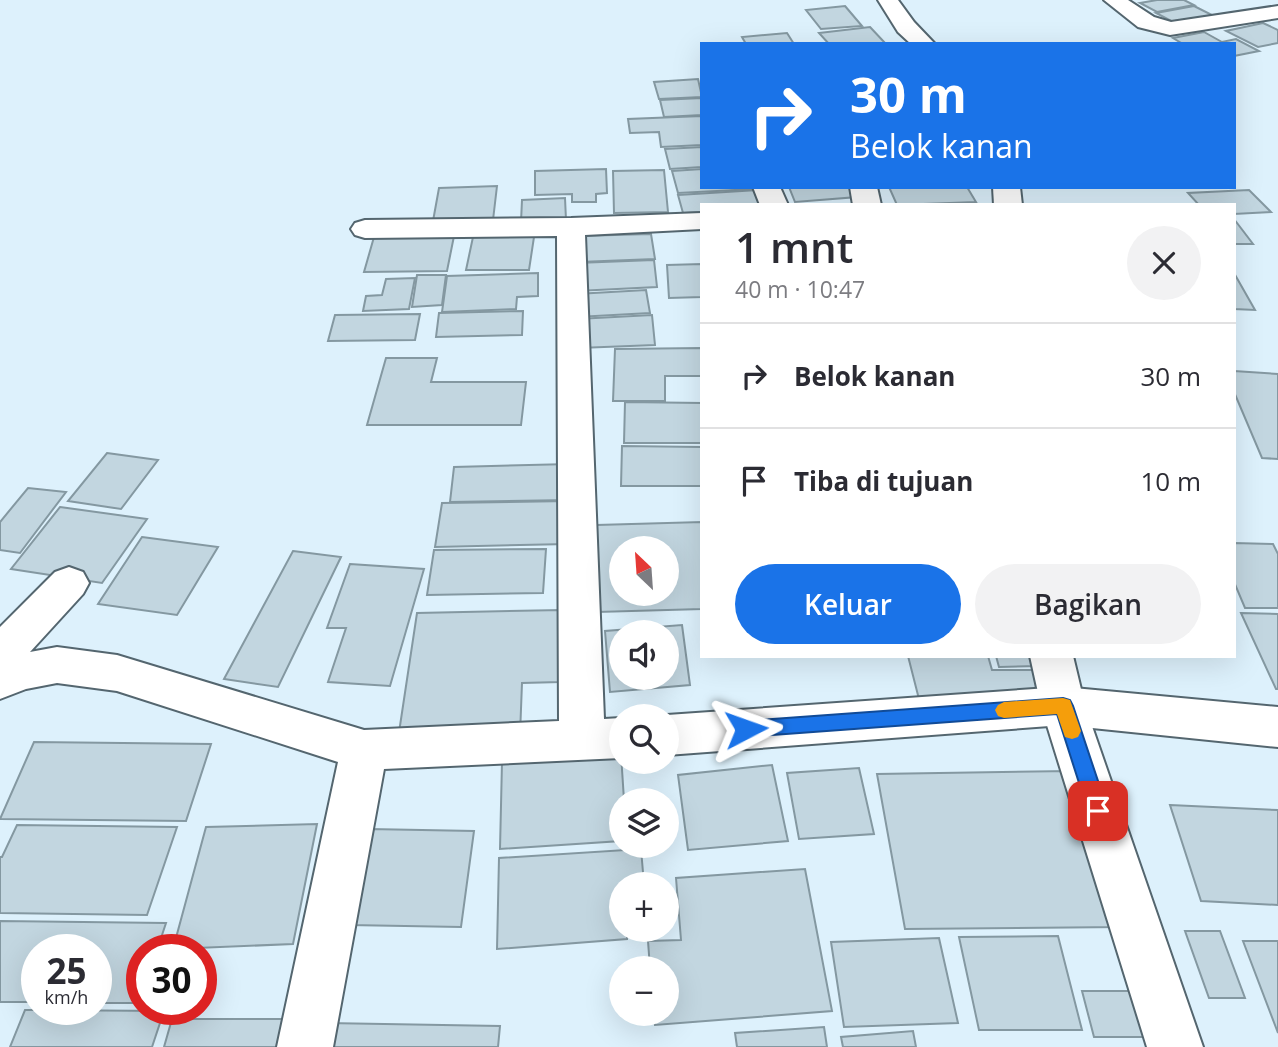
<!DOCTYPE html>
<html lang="id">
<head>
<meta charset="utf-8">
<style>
	body { margin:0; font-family:"Open Sans",sans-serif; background:#f2f2f3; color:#2b2b33; height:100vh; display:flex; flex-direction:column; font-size:26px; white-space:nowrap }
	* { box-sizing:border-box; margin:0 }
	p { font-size:23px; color:#7c7c81 }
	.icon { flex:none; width:38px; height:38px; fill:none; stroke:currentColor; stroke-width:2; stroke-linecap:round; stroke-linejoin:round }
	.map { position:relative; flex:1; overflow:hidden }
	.details { position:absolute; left:700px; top:203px; width:536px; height:455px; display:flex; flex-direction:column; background:#fff; border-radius:0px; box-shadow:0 7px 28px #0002 }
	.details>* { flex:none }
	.top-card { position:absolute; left:700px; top:42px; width:536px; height:147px; border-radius:0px; box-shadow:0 7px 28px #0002; background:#1a73e8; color:#fff; overflow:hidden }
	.needle { width:46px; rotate:335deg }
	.fabs { position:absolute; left:609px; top:536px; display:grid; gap:14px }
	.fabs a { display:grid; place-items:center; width:70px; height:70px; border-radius:50%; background:#fff; box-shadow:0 7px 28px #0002; font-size:35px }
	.speed { position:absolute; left:21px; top:934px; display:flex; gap:14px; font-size:35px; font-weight:700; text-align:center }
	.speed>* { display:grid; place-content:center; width:91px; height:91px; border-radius:50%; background:#fff; box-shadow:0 7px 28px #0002; line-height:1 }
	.speed small { font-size:18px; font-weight:400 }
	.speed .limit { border:10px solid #d22; background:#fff; color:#111 }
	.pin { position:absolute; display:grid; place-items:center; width:60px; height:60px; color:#fff; margin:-30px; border-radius:14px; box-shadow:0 4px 10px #0006 }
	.me { position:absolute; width:77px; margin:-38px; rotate:86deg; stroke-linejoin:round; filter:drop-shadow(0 0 5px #0008) }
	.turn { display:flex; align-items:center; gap:24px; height:147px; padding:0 35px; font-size:32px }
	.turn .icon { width:91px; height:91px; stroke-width:2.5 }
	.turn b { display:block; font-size:49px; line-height:60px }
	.round { display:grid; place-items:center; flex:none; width:74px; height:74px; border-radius:37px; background:#f2f2f3 }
	.head { display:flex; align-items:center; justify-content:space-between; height:119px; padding:0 35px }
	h1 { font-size:42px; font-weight:600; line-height:52px }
	.button { display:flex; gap:14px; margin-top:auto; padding:14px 35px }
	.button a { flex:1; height:80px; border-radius:42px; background:#1a73e8; color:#fff; font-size:28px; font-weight:600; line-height:80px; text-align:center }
	.button a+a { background:#f2f2f3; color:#2b2b33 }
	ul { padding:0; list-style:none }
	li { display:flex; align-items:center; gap:21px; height:105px; padding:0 35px; border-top:2px solid #e1e1e2 }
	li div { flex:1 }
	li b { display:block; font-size:26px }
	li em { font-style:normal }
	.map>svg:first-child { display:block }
	.building { fill:#c2d6e0; stroke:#8498a1; stroke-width:2; fill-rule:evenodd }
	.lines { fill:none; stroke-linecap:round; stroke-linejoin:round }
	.street-casing { stroke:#54666f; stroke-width:4 }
	.secondary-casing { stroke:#54666f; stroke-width:4 }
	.street { fill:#fff; fill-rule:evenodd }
	.secondary { fill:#fff; fill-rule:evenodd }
	.route { fill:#1a73e8; stroke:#114b97; stroke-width:2 }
	.slow { fill:#f59e0b }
</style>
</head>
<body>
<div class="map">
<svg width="1278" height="1047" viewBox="0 0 1278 1047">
	<rect width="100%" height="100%" fill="#ddf1fc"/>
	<g class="building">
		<path d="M1157,0H1184L1194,5L1157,12L1140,3Z"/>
		<path d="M845,6L862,26L821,29L806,10Z"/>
		<path d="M1194,6L1214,16L1175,23L1156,13Z"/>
		<path d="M1263,23L1278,30V43L1258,47L1226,31Z"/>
		<path d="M870,27L886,44H829L819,33Z"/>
		<path d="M1204,32L1222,42L1236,39L1259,51L1234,56V44H1183L1173,38Z"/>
		<path d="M787,33L794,44H746L742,37Z"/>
		<path d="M698,79L702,97L659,99L654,82Z"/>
		<path d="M702,98V115L664,117L660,100Z"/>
		<path d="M702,116V145L661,147L659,132L630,133L628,119Z"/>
		<path d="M702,147V167L670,169L665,149Z"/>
		<path d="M606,169L607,193L596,194V202H572V194L535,195V171Z"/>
		<path d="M702,169V187L756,189L678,193L672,171Z"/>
		<path d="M664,170L668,212L614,213L613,171Z"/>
		<path d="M497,186L493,220L433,221L439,188Z"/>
		<path d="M789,187H852L857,197L795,202Z"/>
		<path d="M889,187H967L976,202L897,205Z"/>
		<path d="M758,190L763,205H702V212L683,213L678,195Z"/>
		<path d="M1249,190L1271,212L1234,214V205H1199L1188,193Z"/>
		<path d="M565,198L566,220L521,222L522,200Z"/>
		<path d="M1234,219L1253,244H1234Z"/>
		<path d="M651,234L655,259L579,262L578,236Z"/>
		<path d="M454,236L447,271L364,272L374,237Z"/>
		<path d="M473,237H534L529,270H466Z"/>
		<path d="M654,260L657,287L577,291L576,263Z"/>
		<path d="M702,264V297L669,298L667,265Z"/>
		<path d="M538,273V296L517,297L516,309L442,312L447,276Z"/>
		<path d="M1234,273L1255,310L1234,309Z"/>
		<path d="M417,275H446L442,305L412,307Z"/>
		<path d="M415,278L409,309L363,311L366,296L382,295L386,279Z"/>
		<path d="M646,290L650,313L577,317L576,294Z"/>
		<path d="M523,311L522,335L436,337L439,313Z"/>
		<path d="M420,314L415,340L328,341L335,315Z"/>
		<path d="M652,315L655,345L579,348L577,319Z"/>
		<path d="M702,348V376H665V401H613L615,349Z"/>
		<path d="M386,358H437L431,382H526L521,425H367Z"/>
		<path d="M1234,371L1278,374V459L1262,458L1234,392Z"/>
		<path d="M625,402L702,403V443H624Z"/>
		<path d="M622,446L702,447V486H621Z"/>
		<path d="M107,453L158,460L121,509L68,501Z"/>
		<path d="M570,464V500L450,502L454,467Z"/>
		<path d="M28,488L66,492L20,553L0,550V522Z"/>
		<path d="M569,501L568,544L435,547L442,503Z"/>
		<path d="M60,507L147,519L102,583L11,569Z"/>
		<path d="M702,522V609L597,612V525ZM621,548H667V593H621Z"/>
		<path d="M142,537L218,547L177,615L98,604Z"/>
		<path d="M1234,543L1273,544L1278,554V608H1245L1234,582Z"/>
		<path d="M546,549L543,593L427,595L434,550Z"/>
		<path d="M293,551L341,557L278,687L224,679Z"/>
		<path d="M350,564L424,569L390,686L328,682L346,628H327Z"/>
		<path d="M562,610L560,682L522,683L520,735L398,739L417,613Z"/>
		<path d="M1241,613L1278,614V689H1276Z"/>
		<path d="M682,625L690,685L610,692L605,631ZM621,632H667V677H621Z"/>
		<path d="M908,656H988L992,670H1034L1045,704L921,707Z"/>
		<path d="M996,656H1035L1039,666L999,667Z"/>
		<path d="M34,742L211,744L186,821L0,819Z"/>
		<path d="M621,754L624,800H621V841L500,849L502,762Z"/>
		<path d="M772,765L788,841L688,850L678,775Z"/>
		<path d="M859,768L874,834L799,839L787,773Z"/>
		<path d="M1070,771L1121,927L905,929L877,774Z"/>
		<path d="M1170,805L1278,810V905L1201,901Z"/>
		<path d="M317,824L293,944L173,949L206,827Z"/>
		<path d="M17,825L177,827L147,915L0,913V857H2Z"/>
		<path d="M369,829L474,831L461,927L349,925Z"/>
		<path d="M641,849L644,884H621V929H627V939L497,949L499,858Z"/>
		<path d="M805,869L832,1011L655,1025L654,1013H667V968H650L648,941L681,940L676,878Z"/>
		<path d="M0,921L166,923L157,950H142V995L139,1003H96V950H37V1002H0Z"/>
		<path d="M1185,931H1220L1245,998H1209Z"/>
		<path d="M1058,936L1082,1030H979L959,937Z"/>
		<path d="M939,938L958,1023L844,1027L831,942Z"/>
		<path d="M1243,941H1278V1033Z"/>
		<path d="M1082,991H1141L1155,1037H1094Z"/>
		<path d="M25,1010H37L164,1011L152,1047H10Z"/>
		<path d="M172,1019H287L281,1047H164Z"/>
		<path d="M326,1023L500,1026L498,1047H321Z"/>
		<path d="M824,1027L827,1047H737L735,1033Z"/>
		<path d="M913,1031L916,1047H843L841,1037Z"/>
	</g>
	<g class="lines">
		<defs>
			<g id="street">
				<path d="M1104,0H1128L1154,17L1171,22L1278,6V18L1170,35L1138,27Z"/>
				<path d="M753,187H780L788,205H760Z"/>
				<path d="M850,187H877L881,205H853Z"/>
				<path d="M702,213V229L585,235L604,719L621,718V758L384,769L333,1047H277L338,762L117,691L57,683L26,689L0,699V627L55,572L69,567L83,572L89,583L83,594L30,652L57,647L117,655L364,730L559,721L557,236L365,238L355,235L351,229L355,223L365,220L571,218Z"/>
				<path d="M1063,687L1278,707V747L1063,725L667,755V715Z"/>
			</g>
			<g id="secondary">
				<path d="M878,0H898L914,22L935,44H911L898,32Z"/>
				<path d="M993,187H1020L1022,205H994Z"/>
				<path d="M1030,656H1073L1085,706L1203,1047H1147L1041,706Z"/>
			</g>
		</defs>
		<use href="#street" class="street-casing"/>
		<use href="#secondary" class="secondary-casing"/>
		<use href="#street" class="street"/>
		<use href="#secondary" class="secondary"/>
	</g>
	<path class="route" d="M1063,698L1070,700L1073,706L1108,811L1105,817L1098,820L1091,817L1088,811L1057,714L746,737L739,735L737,729L739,723L746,721Z"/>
	<path class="slow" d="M1063,698L1070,700L1081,731L1078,737L1072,739L1065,737L1057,714L1004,718L998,716L995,710L998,705L1004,702Z"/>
</svg>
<div class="fabs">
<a><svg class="needle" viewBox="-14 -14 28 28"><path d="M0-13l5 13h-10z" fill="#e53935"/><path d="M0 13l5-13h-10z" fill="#7c7c81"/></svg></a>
<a><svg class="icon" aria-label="sound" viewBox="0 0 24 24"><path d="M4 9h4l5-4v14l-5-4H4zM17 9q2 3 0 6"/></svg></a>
<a><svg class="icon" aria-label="search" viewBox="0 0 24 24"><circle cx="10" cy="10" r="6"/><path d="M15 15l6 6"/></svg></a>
<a><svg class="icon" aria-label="layers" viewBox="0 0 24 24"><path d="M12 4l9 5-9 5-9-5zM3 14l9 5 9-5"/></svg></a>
<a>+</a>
<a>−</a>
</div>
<div class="speed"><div>25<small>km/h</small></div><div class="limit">30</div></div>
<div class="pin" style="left:1098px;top:811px;background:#d93025"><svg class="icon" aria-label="arrive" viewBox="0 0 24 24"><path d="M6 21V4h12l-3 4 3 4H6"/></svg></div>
<svg class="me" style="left:746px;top:729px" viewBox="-20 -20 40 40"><path d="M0-17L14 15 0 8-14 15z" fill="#1a73e8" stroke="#fff" stroke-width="4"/></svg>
<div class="top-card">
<div class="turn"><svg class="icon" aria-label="right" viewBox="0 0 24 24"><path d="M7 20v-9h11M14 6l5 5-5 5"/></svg><div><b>30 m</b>Belok kanan</div></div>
</div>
<section class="details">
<div class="head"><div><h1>1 mnt</h1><p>40 m · 10:47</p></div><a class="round"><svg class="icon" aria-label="close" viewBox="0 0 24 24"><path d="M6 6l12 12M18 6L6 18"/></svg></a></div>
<ul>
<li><svg class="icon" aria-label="right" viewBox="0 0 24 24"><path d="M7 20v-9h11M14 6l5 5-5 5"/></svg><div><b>Belok kanan</b></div><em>30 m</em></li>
<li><svg class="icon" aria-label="arrive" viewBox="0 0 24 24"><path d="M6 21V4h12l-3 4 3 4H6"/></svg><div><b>Tiba di tujuan</b></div><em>10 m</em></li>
</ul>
<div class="button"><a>Keluar</a><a>Bagikan</a></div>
</section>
</div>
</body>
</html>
